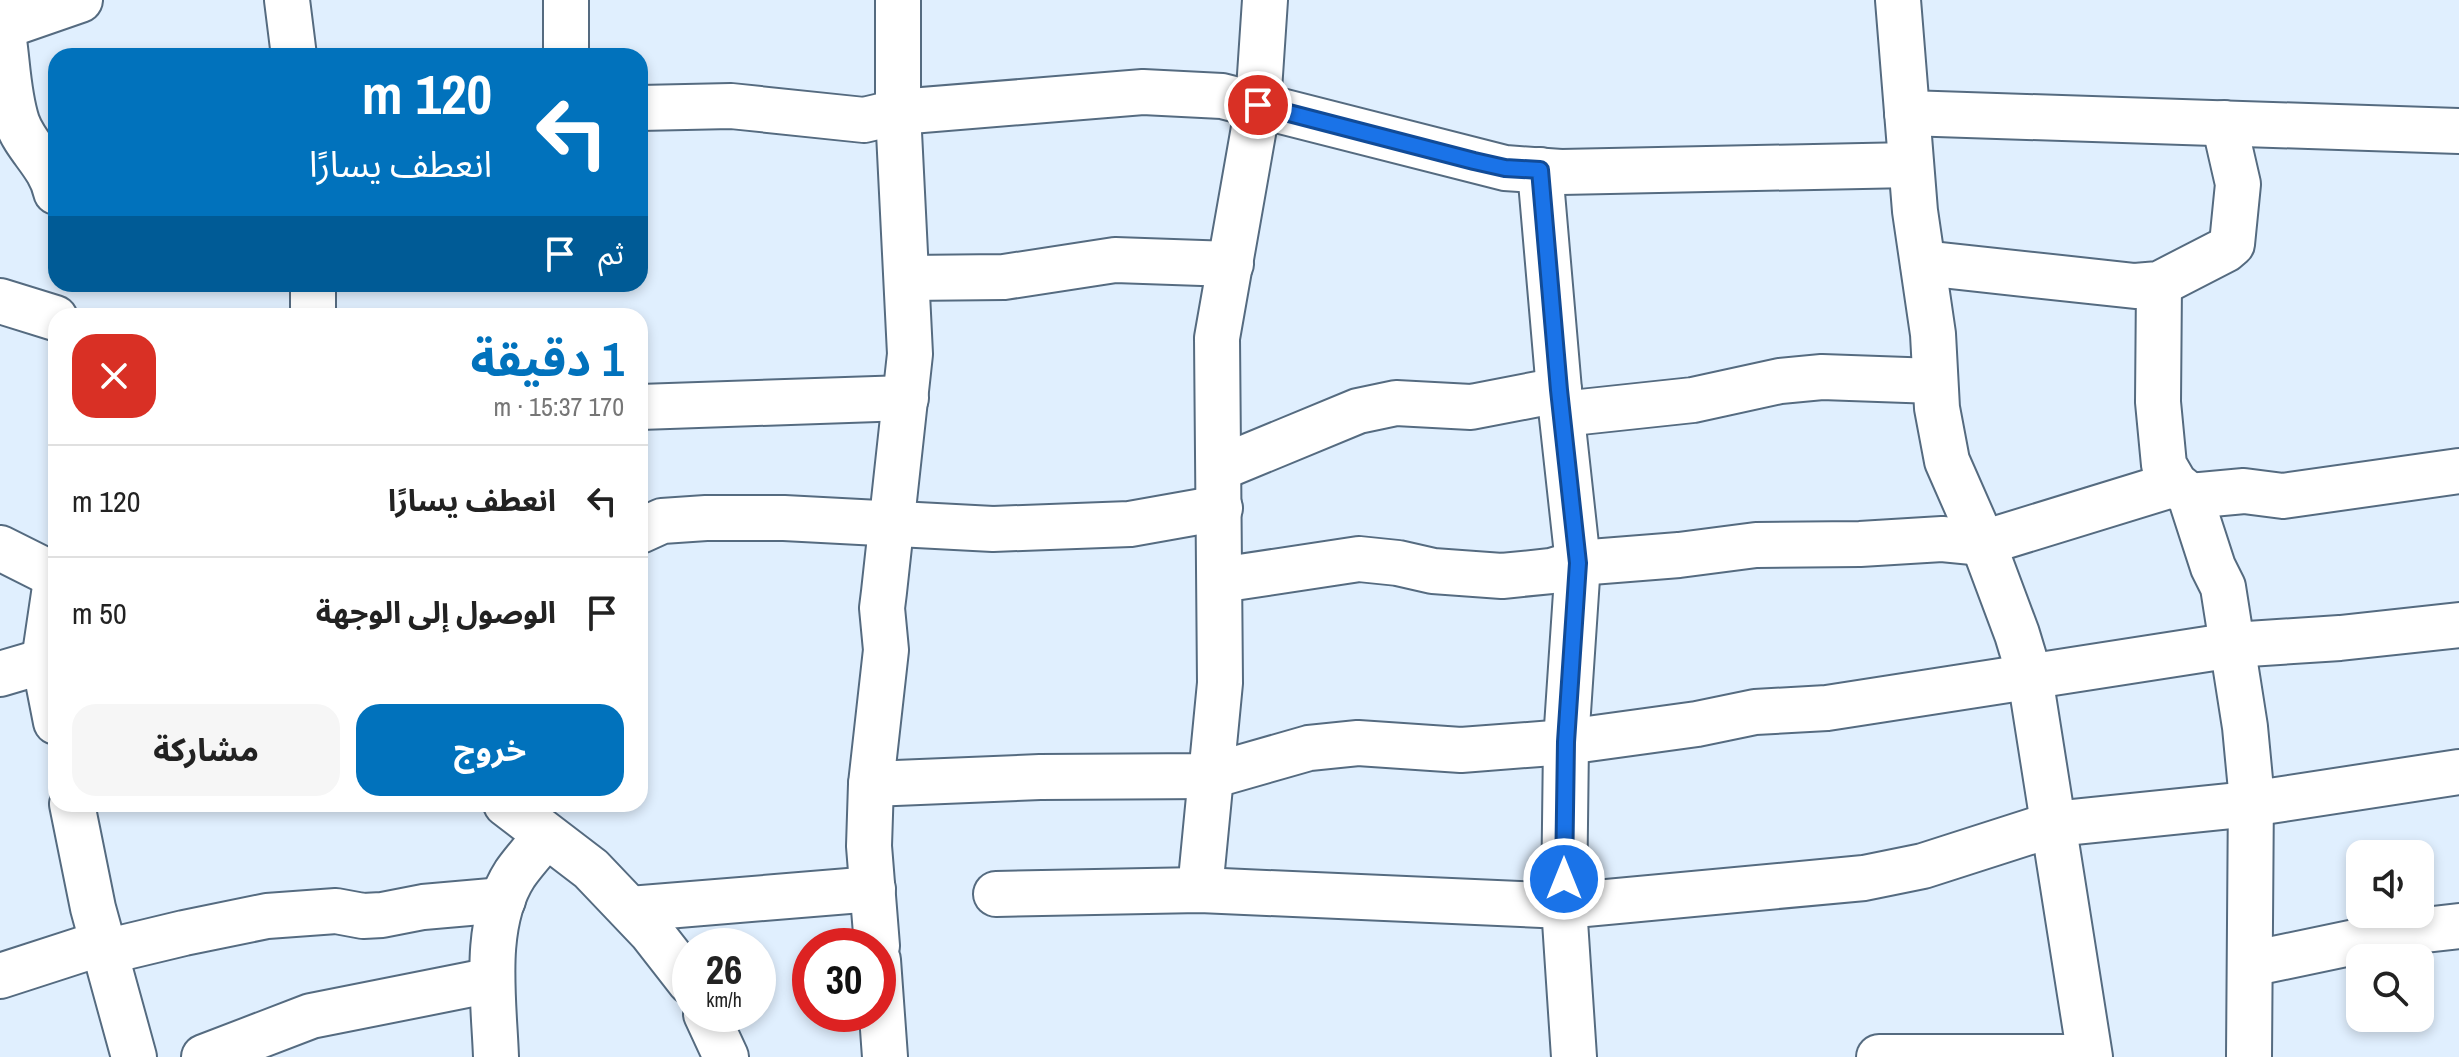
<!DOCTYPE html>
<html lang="ar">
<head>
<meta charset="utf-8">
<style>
	body { margin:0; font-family:"Archivo Narrow","Noto Sans Arabic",sans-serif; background:#f6f6f6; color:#222; direction:rtl; height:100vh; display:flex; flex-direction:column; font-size:30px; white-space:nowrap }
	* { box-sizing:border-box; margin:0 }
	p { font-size:26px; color:#767676 }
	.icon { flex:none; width:44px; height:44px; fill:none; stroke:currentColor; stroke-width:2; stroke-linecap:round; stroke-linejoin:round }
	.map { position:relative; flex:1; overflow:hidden; direction:ltr }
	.panel { position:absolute; left:48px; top:308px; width:600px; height:504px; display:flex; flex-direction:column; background:#fff; border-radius:24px; box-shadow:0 4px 12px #0003; direction:rtl }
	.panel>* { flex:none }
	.banner { position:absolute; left:48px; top:48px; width:600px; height:244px; border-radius:24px; box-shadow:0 4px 12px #0003; direction:rtl; background:#0172bc; color:#fff; overflow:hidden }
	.tools { position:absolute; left:2346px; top:840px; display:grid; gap:16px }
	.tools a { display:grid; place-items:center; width:88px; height:88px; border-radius:16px; background:#fff; box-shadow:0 4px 12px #0003; font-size:40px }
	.speed { position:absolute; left:672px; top:928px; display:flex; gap:16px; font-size:40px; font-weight:700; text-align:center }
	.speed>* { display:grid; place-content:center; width:104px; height:104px; border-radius:50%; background:#fff; box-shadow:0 4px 12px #0003; line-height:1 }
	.speed small { font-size:20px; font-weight:400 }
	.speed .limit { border:12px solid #d22; background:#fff; color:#111 }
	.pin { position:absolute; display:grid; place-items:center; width:68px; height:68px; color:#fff; margin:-34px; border:4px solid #fff; border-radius:50%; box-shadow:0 2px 8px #0007 }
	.me { position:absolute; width:88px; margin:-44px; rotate:0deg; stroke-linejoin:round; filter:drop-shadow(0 0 6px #0008) }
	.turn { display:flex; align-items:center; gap:28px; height:168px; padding:0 24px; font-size:36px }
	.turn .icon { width:104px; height:104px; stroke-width:2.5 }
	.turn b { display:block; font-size:56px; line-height:68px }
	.then { display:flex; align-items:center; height:76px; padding:0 24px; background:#0003; gap:16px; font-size:30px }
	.round { display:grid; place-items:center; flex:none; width:84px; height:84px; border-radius:24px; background:#f6f6f6 }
	.headline { display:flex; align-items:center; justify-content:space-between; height:136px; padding:0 24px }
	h1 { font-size:48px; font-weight:700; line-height:60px; color:#0172bc }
	.action { display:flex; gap:16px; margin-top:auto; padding:16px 24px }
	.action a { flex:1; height:92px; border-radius:24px; background:#0172bc; color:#fff; font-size:32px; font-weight:700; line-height:92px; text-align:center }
	.action a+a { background:#f6f6f6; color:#222 }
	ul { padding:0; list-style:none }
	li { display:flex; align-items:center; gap:24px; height:112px; padding:0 24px; border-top:2px solid #e0e0e0 }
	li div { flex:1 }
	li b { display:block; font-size:30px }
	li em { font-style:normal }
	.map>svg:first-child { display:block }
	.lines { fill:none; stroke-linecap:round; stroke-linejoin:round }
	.minor-casing { stroke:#556b80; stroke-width:48 }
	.minor { stroke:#fff; stroke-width:44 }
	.route-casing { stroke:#114b97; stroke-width:20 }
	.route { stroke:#1a73e8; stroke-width:14 }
</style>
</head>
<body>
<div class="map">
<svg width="2459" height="1057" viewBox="0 0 2459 1057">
	<rect width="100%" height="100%" fill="#e0effe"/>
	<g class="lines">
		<defs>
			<g id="minor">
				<path d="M287,0L294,56"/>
				<path d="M566,0V56"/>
				<path d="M1898,0L1915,211L1933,334L1937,408L1947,461L1983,543L2017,634L2030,677L2090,1057"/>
				<path d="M0,17C8,51 6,88 17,122C26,148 50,164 56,192"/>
				<path d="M2,27L80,0"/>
				<path d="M640,108L731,106L864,120L898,112L1143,92L1222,96L1505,168L1561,172L1911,165"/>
				<path d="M1907,113L2459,131"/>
				<path d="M1540,170L1559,390L1578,563L1566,742L1564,906L1574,1057"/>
				<path d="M1923,263L2135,286L2159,284L2225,250L2232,244L2238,184L2224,123"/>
				<path d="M907,278L1004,277L1115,260L1231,264"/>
				<path d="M2159,284L2158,402L2164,465L2175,484L2190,496L2213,567L2223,587L2245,727L2251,790L2249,1057"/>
				<path d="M0,301L55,318"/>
				<path d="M313,316V284"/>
				<path d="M640,407L906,398"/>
				<path d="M1562,414L1693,400L1780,381L1822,377L1935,381"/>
				<path d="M1220,468L1358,411L1396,403L1471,407L1559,390"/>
				<path d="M2190,496L2244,491L2283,496L2459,471"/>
				<path d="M640,531L662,521L706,518H784L993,529L1130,524L1220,508"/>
				<path d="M0,548L56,576"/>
				<path d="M56,580L44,661L56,722"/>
				<path d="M1220,580L1359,559L1398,563L1433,571L1502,576L1551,571L1578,563L1679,555L1756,545L1860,544L1942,539L1983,543L2175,484"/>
				<path d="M0,674L44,661"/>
				<path d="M871,784L1040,777L1211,776L1309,748L1358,743L1461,750L1566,742L1697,724L1755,712L1827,708L2233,645L2340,638L2459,625"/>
				<path d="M72,804L93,908L134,1057"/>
				<path d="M506,804L591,869L651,932L690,982"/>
				<path d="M1200,890L1220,683L1217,338L1258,105L1265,0"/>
				<path d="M996,894L1200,890L1564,906L1864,878L1923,866L2054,824L2250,804L2459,772"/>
				<path d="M630,909L873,889"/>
				<path d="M877,946L869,846L871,784L886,650L882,608L884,592L910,354L898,112V0"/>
				<path d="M105,952L184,933L267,916L336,911L363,916L382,915L423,907L503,900"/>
				<path d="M878,960L885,1057"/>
				<path d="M2250,964L2398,933L2459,926"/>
				<path d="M0,976L102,943"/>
				<path d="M706,1014L726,1057"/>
				<path d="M204,1057L311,1016L492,980"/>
				<path d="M496,1057C494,1000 482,925 515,874C524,861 536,848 546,836"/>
				<path d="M1879,1057H2082"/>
			</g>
		</defs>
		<use href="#minor" class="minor-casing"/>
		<use href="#minor" class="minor"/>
	</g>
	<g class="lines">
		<defs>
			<path id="route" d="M1258,105L1474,161L1505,168L1540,170L1559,390L1578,563L1566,742L1564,879"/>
		</defs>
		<use href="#route" class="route-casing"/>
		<use href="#route" class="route"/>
	</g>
</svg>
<div class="tools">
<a><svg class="icon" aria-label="sound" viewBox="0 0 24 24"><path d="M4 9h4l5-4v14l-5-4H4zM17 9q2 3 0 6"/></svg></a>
<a><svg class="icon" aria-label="search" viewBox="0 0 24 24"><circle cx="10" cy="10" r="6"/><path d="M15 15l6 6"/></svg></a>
</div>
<div class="speed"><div>26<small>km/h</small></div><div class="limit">30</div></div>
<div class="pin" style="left:1258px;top:105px;background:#d93025"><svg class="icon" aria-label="arrive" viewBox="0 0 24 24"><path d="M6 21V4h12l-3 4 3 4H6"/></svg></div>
<svg class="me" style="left:1564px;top:879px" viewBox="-20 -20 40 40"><circle r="17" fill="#1a73e8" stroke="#fff" stroke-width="3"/><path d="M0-11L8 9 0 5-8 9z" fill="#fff"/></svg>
<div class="banner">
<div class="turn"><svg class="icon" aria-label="left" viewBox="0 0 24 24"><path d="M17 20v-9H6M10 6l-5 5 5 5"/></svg><div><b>120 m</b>انعطف يسارًا</div></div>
<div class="then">ثم<svg class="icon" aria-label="arrive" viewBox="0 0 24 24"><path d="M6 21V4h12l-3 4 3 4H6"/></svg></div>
</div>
<section class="panel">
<div class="headline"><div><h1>1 دقيقة</h1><p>170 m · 15:37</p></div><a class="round" style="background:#d93025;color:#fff"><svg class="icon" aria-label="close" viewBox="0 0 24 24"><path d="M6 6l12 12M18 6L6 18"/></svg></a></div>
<ul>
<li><svg class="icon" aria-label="left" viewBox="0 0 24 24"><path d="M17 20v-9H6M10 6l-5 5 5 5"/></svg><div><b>انعطف يسارًا</b></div><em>120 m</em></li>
<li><svg class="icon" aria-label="arrive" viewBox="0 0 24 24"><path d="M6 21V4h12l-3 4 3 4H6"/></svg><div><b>الوصول إلى الوجهة</b></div><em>50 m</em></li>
</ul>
<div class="action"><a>خروج</a><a>مشاركة</a></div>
</section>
</div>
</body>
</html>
